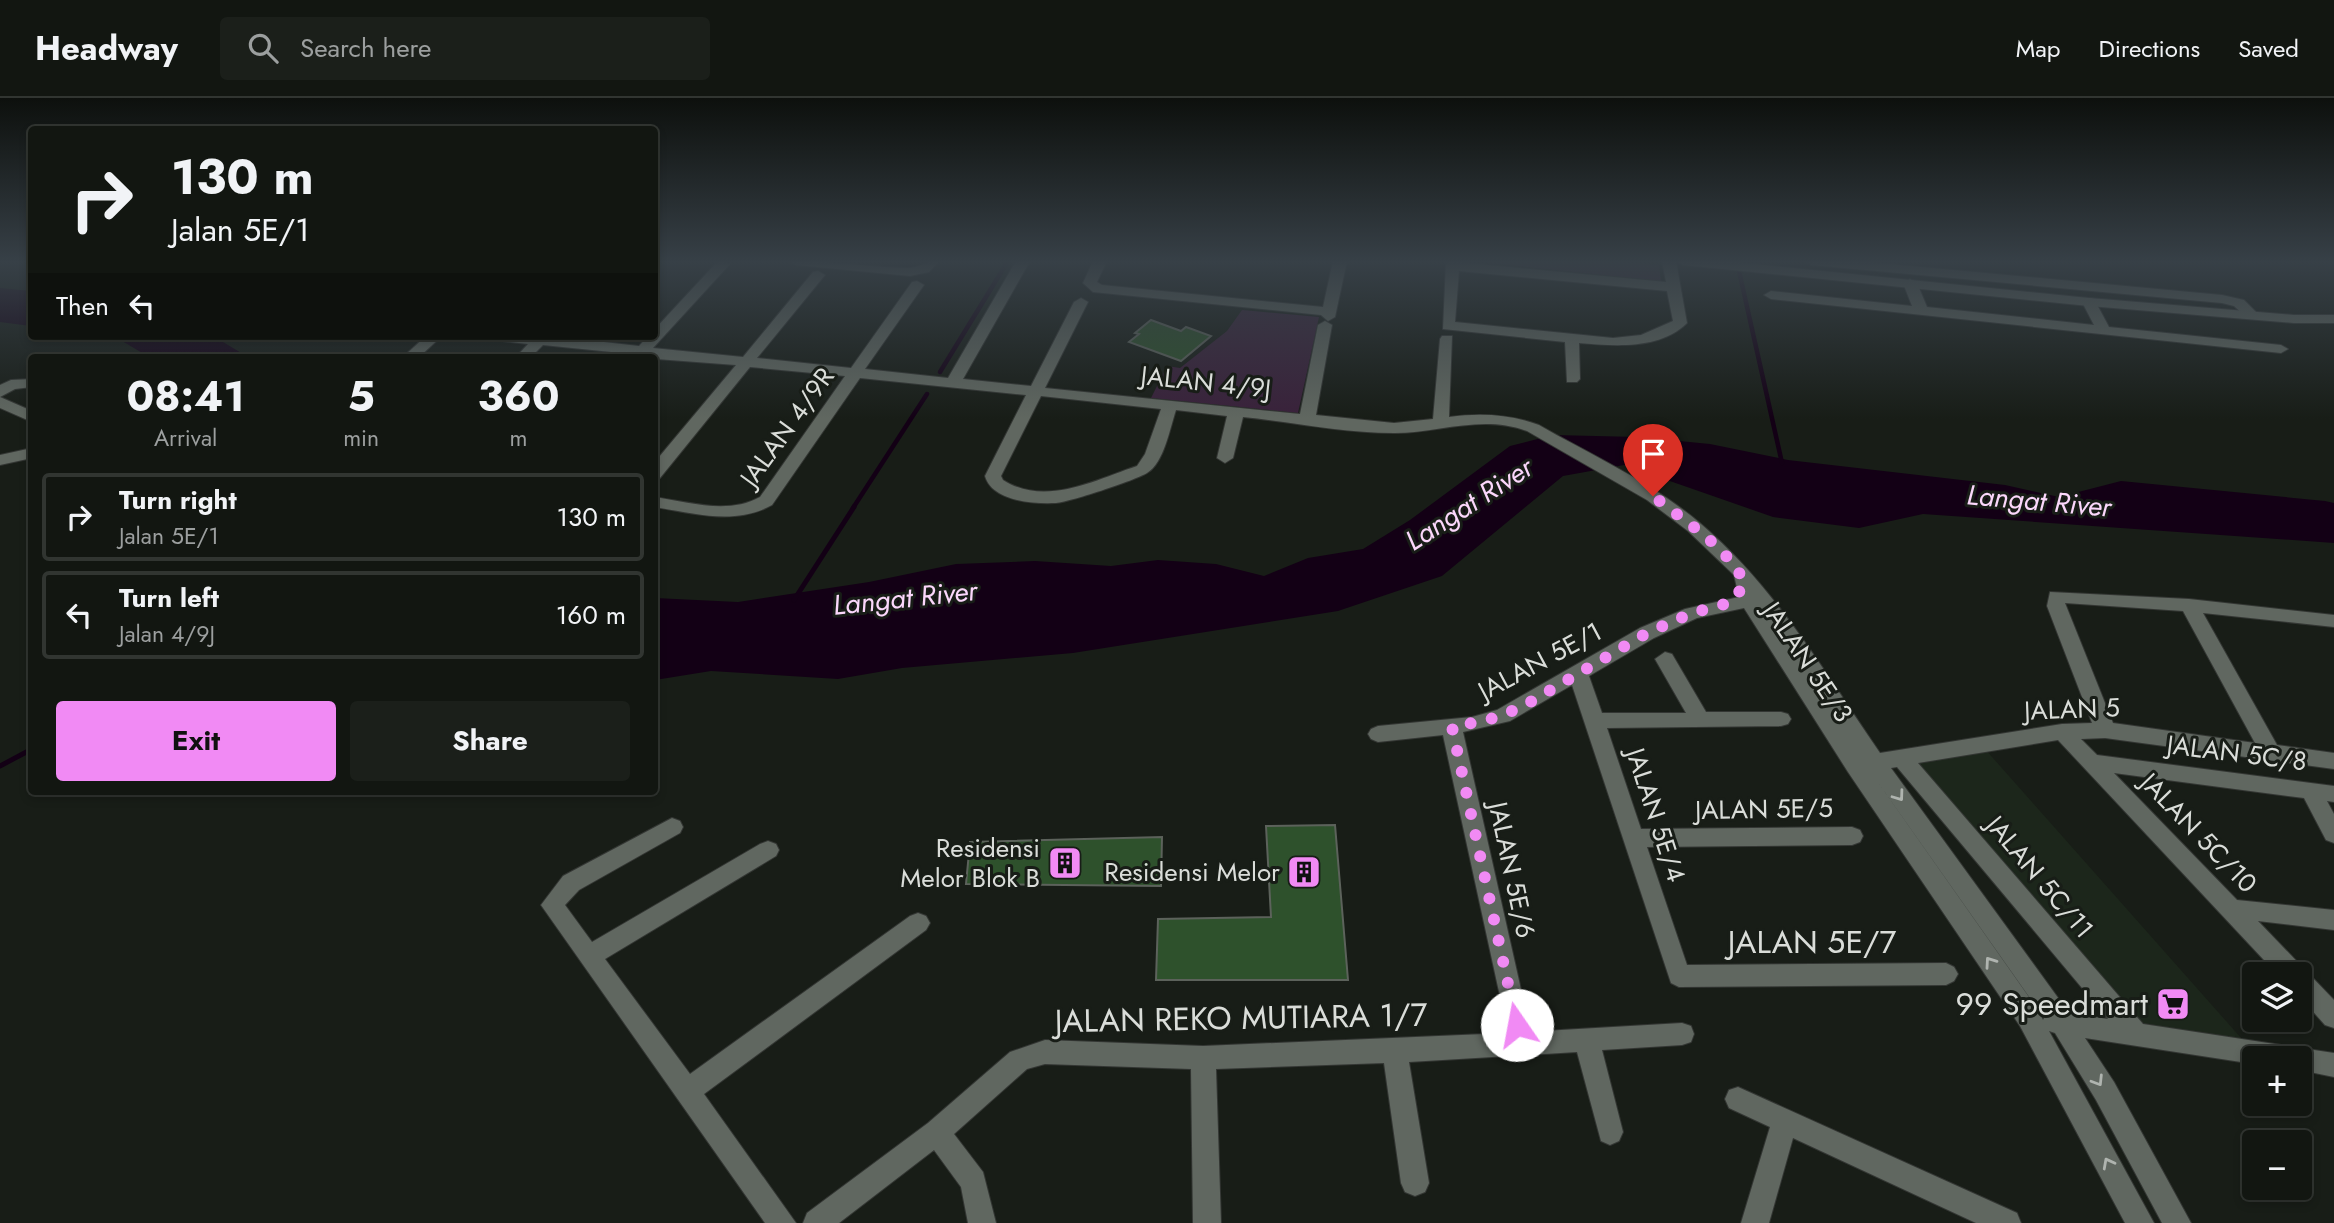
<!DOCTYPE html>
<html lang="en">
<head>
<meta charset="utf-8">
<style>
	body { margin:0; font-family:Jost,sans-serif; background:#1b1f1a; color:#f1f3f6; height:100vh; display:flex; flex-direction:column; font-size:26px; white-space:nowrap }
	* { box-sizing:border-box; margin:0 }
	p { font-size:23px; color:#9c9f9f }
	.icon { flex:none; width:38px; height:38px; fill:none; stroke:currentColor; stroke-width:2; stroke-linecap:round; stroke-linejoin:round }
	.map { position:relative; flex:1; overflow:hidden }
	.panel { position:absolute; left:28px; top:256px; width:630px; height:441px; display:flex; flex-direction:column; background:#121611; border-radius:7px; box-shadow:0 4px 10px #0003,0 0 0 2px #313531 }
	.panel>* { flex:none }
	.top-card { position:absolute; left:28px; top:28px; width:630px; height:214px; border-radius:7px; box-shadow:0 4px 10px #0003,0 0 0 2px #313531; background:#121611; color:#f1f3f6; overflow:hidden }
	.tools { position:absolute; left:2242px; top:864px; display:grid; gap:14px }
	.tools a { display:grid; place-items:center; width:70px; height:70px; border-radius:7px; background:#121611; box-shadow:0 4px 10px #0003,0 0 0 2px #313531; font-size:35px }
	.pin { position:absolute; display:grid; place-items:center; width:60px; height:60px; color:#fff; margin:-72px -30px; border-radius:50% 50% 50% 0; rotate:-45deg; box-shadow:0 0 7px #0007 }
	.pin .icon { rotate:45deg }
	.me { position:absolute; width:77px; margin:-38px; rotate:348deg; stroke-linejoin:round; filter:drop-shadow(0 0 5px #0008) }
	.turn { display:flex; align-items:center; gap:24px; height:147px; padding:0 28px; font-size:32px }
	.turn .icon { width:91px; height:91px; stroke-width:2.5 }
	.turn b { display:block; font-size:49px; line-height:60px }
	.then { display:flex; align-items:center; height:66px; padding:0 28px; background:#0003; gap:14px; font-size:26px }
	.eta { display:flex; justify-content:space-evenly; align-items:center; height:119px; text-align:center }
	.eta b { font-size:42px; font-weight:700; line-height:49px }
	.action { display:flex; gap:14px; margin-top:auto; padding:14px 28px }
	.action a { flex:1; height:80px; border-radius:7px; background:#f18af4; color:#111; font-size:28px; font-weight:700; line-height:80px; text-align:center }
	.action a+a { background:#1b1f1a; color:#f1f3f6 }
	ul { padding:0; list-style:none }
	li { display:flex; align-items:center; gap:21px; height:88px; margin:0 14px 10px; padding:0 14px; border:4px solid #313531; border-radius:7px }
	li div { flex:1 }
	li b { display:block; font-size:26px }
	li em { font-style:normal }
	header { display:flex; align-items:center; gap:42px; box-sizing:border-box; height:98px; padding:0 35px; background:#121611; border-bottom:2px solid #313531 }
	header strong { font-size:33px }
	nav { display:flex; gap:38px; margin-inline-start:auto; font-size:24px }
	.search { width:490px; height:63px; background:#1b1f1a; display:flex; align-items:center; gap:18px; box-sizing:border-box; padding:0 24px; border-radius:7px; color:#9c9f9f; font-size:26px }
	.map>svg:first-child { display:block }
	.built { fill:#1c261b }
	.green { fill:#39213a }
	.water { fill:#130015 }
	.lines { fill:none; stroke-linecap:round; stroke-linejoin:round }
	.stream-far1 { stroke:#130015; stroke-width:4.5 }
	.stream { stroke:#130015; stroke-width:5 }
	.building { fill:#2e512c; stroke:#5c625b; stroke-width:2 }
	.minor-casing { stroke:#333633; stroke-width:2 }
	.tertiary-casing { stroke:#333633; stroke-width:2 }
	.minor { fill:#606760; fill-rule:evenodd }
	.tertiary { fill:#606760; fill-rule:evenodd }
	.oneway { stroke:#afb4af }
	.route { stroke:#f18af4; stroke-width:12; stroke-dasharray:0 21.6 }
	.labels { text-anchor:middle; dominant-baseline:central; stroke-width:6; stroke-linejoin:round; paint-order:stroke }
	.street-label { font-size:26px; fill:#daddd9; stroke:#181d17 }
	.poi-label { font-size:26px; fill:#daddd9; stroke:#181d17; text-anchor:end }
	.water-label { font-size:28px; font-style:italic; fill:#fbd7fb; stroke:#181d17 }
	.near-street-label { font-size:32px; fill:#daddd9; stroke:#181d17 }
	.near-poi-label { font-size:32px; fill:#daddd9; stroke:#181d17; text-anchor:end }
</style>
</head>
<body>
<header>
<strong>Headway</strong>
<div class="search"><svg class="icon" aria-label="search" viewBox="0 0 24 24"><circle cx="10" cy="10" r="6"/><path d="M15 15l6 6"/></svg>Search here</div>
<nav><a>Map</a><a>Directions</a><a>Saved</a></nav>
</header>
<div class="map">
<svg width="2334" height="1125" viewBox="0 0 2334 1125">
	<rect width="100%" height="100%" fill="#181d17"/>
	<path class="built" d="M1985,651L2242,941L2135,924L1913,664Z"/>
	<g class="green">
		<path d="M1470,163H1614L1659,167L1661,183Z"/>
		<path d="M1242,212L1319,219L1298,315L1151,300L1167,268L1180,270L1227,233Z"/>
	</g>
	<g class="water">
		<path d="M0,190L31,193V228L0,224Z"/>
		<path d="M105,238H213L248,259H149L117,240Z"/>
		<path d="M1553,337L1638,339L1710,346L1788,362L2005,387L2059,399L2121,383L2325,403L2334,405V445L1923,416L1859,430L1773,419L1624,367L1563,378L1442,478L1338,513L1073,555L902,570L838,581L711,573L655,582V500L738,504L869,484L956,466L1035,463L1111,468L1158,462L1216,466L1264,478L1308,460L1363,451L1410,422L1510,348Z"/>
	</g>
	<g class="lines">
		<g class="stream-far1">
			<path d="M1739,173L1782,365"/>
			<path d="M940,274L1008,163"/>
			<path d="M853,410L927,296"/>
		</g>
		<g class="stream">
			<path d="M794,502L854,409"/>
			<path d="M0,668L32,651"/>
		</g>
	</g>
	<g class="building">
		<path d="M1151,222L1181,233L1186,229L1211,238L1181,263L1129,244L1139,236L1135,235Z"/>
		<path d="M1335,727L1348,882H1156L1158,821L1271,819L1266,728Z"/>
		<path d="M1162,739L1161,788L966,786L970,744Z"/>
	</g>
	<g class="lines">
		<defs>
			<g id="minor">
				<path d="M718,163L730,166L653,250L743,259L813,174L818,173L825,177L757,260L851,270L912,184L917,183L924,187L865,271L948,280L1016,163H1030L963,281L1031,288L1074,204L1081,200L1088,204L1045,290L1300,316L1318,227L1325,223L1332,227L1316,317L1394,325L1433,321L1440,241L1442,238H1452L1449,319C1480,315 1509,316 1539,327C1593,358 1653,385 1701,426C1776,490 1825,575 1880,655L2062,626L2092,625L2047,508L2050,494L2189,501L2334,517V529L2203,515L2277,647L2334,655V671L2105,640L2081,641L2097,657L2334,688V704L2327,703L2334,716V745L2326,742L2304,700L2114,675L2237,802L2334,812V832L2258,823L2334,902V930L2325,927L2300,899V877H2278L2058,642L1918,665L2143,926L2334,955V979L2300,972V961H2254V966L2085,940L2114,984L2191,1125H2162L2096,1002L2055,935L2049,933L2154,1125H2125L2020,928L1848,674L1744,510L1697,520L1654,540L1589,578L1602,615H1686L1655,561L1665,554L1672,556L1706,614H1781L1788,616L1791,621L1788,626L1781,628L1607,630L1641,731L1852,729L1860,732L1863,738L1860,744L1852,747L1647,749L1687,867L1946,865L1954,869L1958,876L1954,883L1946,887L1679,889L1671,885L1572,587L1510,623L1463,634L1529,927L1526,934L1682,925L1691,928L1694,936L1691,944L1682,947L1602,952L1623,1034L1619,1043L1610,1047L1601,1043L1577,954L1409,964L1429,1085L1425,1094L1415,1098L1405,1094L1401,1085L1384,965L1216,971L1221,1125H1193L1191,971L1045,966L1027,971L954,1036L983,1074L996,1125H968L961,1089L934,1052L839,1125H803L807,1115L928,1025L1010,954L1045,942L1203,948L1508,935L1443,637L1378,644L1371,641L1368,636L1371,631L1378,628L1472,619L1497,612L1640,530L1685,511L1739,499L1734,477L1688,433L1647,402L1527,333C1482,316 1439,335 1394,335C1344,335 1292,324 1243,319L1233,360L1225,365L1217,360L1227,318L1176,312C1170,330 1164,365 1147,375C1136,382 1067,405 1055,405C1033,406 992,403 985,378L1026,297L860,280L772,407C735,428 694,415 654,409V399C689,404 728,417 760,399L845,278L750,269L660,380L654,381V365L736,267L630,259L631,256L543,247L531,259H516L528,246L494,242L487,238H551L639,248L648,238H654V232ZM1041,298L1161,311L1145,356L1137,368C1095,382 1045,409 1003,382L1001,378ZM2065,505L2183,513L2255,645L2113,625ZM1897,669L2108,921L2069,915L1891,670ZM1870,673L2044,920L2043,922L2038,912Z"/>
				<path d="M789,163C829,163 868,169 907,170C919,170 926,163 939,163L929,174L910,178L796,167Z"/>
				<path d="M1093,163H1107L1097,184L1102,187L1323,209L1333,163H1347L1335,219L1328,223L1321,217L1093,194L1083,185Z"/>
				<path d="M1446,163L1666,184L1662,163H1676L1687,225C1660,252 1614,248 1579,245L1580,281L1577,284H1567L1565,244L1443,231ZM1459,173L1667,193L1673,223L1641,237L1613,240L1455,224Z"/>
				<path d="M1804,163H1856L2222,197L2244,202L2260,218L2258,221H2248L2234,208L2222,205L1811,167Z"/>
				<path d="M1910,181L1917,185L1927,209L2094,227L2082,204L2089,200L2094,201L2109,229L2281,247L2288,251L2281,255L1771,201L1764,197L1771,193L1912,208L1903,185Z"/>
				<path d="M426,238H442L419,259H403Z"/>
				<path d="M32,281V289L15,291L0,299V287L11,282Z"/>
				<path d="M0,299L32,313V324L0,310Z"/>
				<path d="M32,350V360L0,367V357Z"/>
				<path d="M672,720L680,723L683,729L680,735L579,792L565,807L592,844L760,746L768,743L776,746L779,752L776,758L605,861L690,976L910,818L918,815L926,818L930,825L926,832L704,996L796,1125H765L541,807L563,778Z"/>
				<path d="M1738,989L2017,1115L2021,1125H1976L1793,1040L1769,1125H1741L1770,1029L1729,1010L1725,1001L1729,992Z"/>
			</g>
			<path id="tertiary" d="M1676,163H1724L2089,200L2294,217H2334V225H2294L2089,208L1683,167Z"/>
		</defs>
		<use href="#minor" class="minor-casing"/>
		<use href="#tertiary" class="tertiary-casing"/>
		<use href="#minor" class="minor"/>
		<use href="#tertiary" class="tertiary"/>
	</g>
	<defs><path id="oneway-chevron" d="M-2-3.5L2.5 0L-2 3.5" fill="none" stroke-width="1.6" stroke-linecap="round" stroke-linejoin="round" transform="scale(1.75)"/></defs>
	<g class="oneway">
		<use href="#oneway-chevron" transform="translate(1899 698) rotate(54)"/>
		<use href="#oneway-chevron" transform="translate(1990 864) rotate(-125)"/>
		<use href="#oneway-chevron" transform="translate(2098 983) rotate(58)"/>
		<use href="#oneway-chevron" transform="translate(2108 1065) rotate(-118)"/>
	</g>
	<linearGradient id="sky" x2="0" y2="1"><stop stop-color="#0d100d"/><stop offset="0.51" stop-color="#374047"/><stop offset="1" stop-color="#374047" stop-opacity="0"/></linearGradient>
	<rect width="2334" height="321" fill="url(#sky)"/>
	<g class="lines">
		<path class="route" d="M1517,927L1452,629L1488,622L1520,610L1647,535L1692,515L1729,505L1745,487C1733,453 1682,421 1653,398"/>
	</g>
	<defs>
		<symbol id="building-square" viewBox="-11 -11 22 22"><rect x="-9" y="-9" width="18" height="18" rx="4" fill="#f18af4" stroke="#181d17"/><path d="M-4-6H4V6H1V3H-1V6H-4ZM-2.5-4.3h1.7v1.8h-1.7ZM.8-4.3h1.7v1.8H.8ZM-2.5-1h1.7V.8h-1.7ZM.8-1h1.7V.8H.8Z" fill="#111"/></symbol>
		<symbol id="supermarket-square" viewBox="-11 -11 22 22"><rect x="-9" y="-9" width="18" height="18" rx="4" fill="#f18af4" stroke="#181d17"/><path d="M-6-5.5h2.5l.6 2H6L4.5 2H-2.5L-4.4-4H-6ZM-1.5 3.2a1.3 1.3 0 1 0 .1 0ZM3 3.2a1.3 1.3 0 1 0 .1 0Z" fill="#111"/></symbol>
	</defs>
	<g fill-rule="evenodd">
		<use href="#building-square" x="1046" y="746" width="38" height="38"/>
		<use href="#building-square" x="1285" y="755" width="38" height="38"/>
		<use href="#supermarket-square" x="2154" y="887" width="38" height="38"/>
	</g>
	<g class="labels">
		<g class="street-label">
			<text transform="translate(1206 284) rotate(6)">JALAN 4/9J</text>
			<text transform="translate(787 329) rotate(-54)">JALAN 4/9R</text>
			<text transform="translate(1540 563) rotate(-28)">JALAN 5E/1</text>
			<text transform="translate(1808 564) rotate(56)">JALAN 5E/3</text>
			<text transform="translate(2072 611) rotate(-2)">JALAN 5</text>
			<text transform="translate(2237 655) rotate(7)">JALAN 5C/8</text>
			<text transform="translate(1764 711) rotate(-1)">JALAN 5E/5</text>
			<text transform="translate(1656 717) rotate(72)">JALAN 5E/4</text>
			<text transform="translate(2199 735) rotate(46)">JALAN 5C/10</text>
			<text transform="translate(1512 772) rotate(78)">JALAN 5E/6</text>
			<text transform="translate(2040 779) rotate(50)">JALAN 5C/11</text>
		</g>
		<g class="poi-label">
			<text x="1040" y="750">Residensi<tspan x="1040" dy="30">Melor Blok B</tspan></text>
			<text x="1280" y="774">Residensi Melor</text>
		</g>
		<g class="water-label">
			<text transform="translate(2039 403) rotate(5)">Langat River</text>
			<text transform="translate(1469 406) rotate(-33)">Langat River</text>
			<text transform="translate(905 500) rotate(-6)">Langat River</text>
		</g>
		<g class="near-street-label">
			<text x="1812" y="844">JALAN 5E/7</text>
			<text transform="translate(1241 920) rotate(-1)">JALAN REKO MUTIARA 1/7</text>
		</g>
		<g class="near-poi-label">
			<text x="2148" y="906">99 Speedmart</text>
		</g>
	</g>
</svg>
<div class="tools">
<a><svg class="icon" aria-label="layers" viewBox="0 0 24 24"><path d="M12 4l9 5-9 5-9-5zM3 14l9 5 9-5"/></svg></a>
<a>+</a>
<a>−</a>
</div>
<div class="pin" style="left:1653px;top:398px;background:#d93025"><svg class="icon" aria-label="arrive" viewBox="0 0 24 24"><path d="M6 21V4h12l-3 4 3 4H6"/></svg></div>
<svg class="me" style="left:1517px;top:927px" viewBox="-20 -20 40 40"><circle r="19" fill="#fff"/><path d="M0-13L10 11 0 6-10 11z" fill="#f18af4"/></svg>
<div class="top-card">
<div class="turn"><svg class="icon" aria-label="right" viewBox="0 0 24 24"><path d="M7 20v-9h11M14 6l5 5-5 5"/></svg><div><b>130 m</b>Jalan 5E/1</div></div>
<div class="then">Then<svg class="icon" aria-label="left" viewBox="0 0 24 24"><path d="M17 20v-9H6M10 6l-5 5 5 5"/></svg></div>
</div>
<section class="panel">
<div class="eta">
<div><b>08:41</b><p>Arrival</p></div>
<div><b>5</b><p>min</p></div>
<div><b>360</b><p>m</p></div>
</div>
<ul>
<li><svg class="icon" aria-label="right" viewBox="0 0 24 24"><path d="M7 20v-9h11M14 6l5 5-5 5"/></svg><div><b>Turn right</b><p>Jalan 5E/1</p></div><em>130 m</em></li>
<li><svg class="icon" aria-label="left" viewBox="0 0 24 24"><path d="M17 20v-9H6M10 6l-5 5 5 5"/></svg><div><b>Turn left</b><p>Jalan 4/9J</p></div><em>160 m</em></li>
</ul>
<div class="action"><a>Exit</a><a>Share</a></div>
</section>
</div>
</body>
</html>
